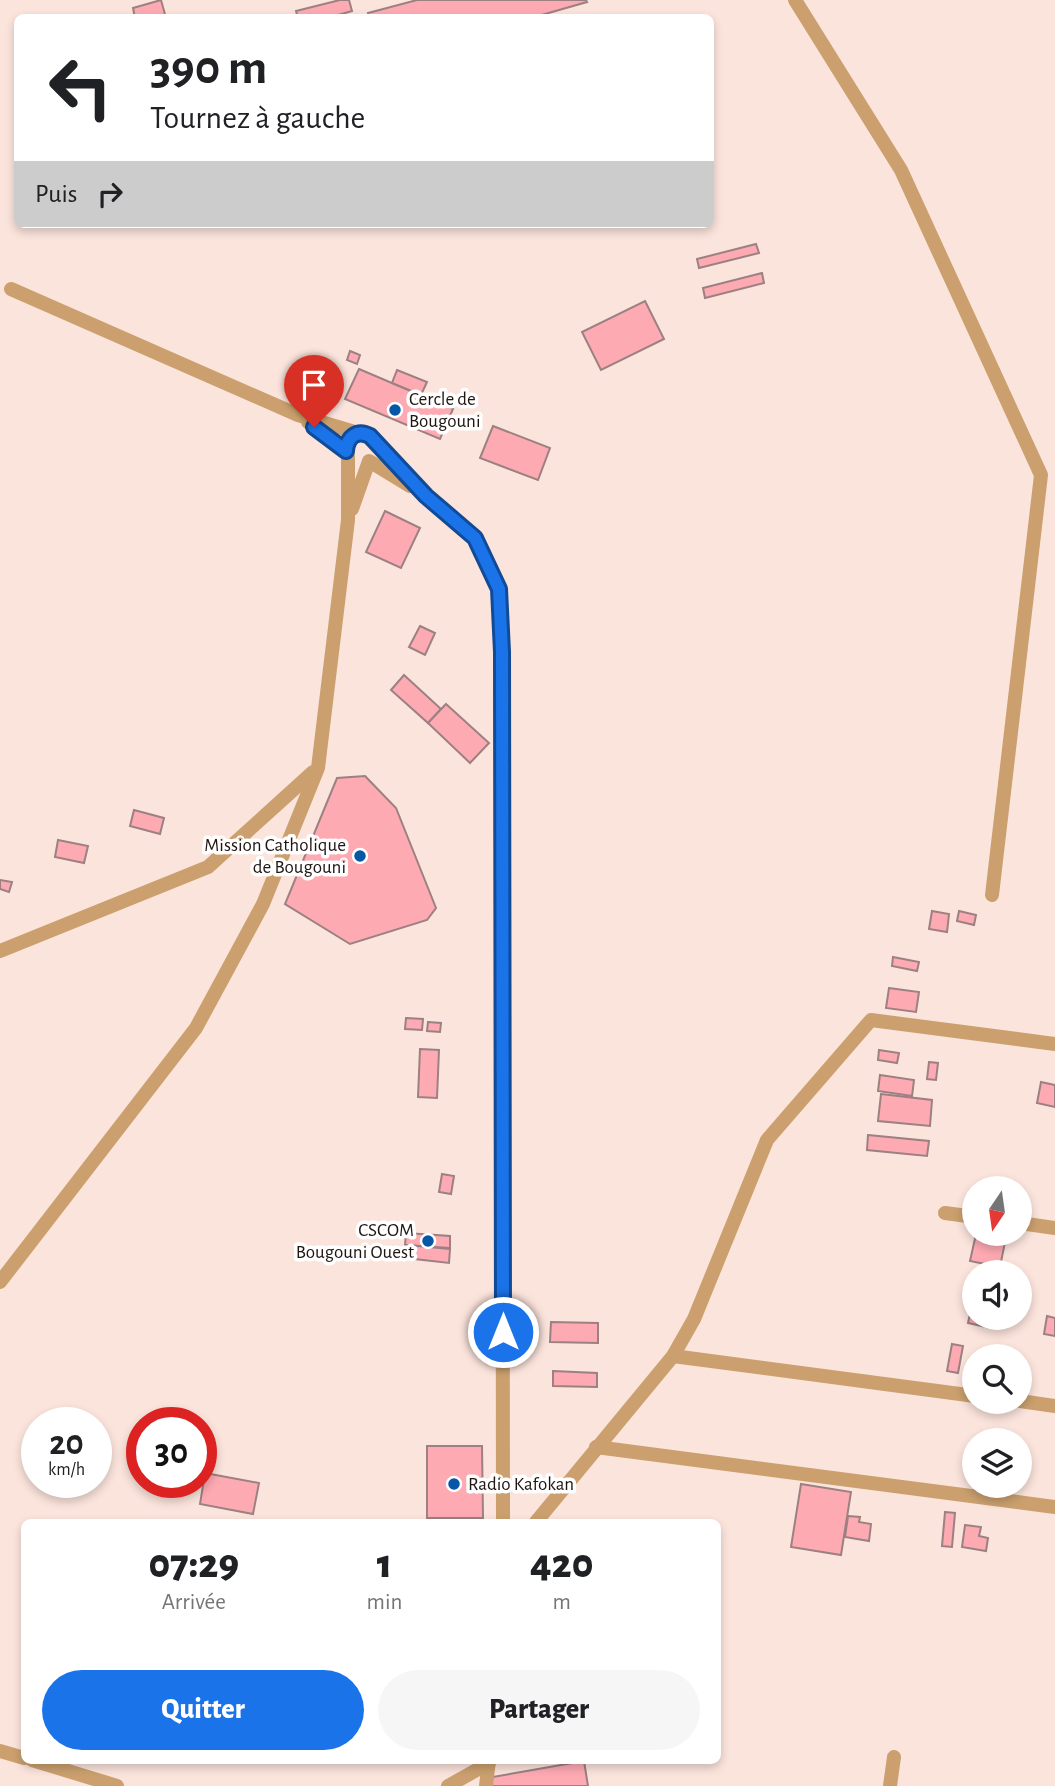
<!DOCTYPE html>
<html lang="fr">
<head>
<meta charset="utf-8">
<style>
	body { margin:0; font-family:"Alegreya Sans",sans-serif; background:#f6f6f6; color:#202124; height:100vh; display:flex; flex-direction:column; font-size:26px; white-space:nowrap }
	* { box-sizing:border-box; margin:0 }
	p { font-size:23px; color:#757577 }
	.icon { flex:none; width:38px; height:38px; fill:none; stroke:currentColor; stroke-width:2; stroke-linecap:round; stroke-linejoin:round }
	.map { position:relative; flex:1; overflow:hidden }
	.panel { position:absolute; left:21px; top:1519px; width:700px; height:245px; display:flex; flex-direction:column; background:#fff; border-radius:10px; box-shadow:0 4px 10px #0003 }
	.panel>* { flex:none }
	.guide { position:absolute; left:14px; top:14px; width:700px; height:214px; border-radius:10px; box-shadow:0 4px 10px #0003; background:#fff; color:#202124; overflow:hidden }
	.needle { width:46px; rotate:193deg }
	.buttons { position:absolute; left:962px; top:1176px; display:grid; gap:14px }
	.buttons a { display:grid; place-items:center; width:70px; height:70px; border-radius:50%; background:#fff; box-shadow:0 4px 10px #0003; font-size:35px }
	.speed { position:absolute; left:21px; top:1407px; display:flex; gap:14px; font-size:35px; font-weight:700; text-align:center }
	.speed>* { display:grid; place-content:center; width:91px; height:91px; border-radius:50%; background:#fff; box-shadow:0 4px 10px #0003; line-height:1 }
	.speed small { font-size:18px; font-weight:400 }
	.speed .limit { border:10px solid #d22; background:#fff; color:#111 }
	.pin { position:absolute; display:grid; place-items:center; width:60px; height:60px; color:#fff; margin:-72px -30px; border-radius:50% 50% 50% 0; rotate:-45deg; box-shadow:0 0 7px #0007 }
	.pin .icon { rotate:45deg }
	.me { position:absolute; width:77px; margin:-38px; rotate:0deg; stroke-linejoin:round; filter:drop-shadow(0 0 5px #0008) }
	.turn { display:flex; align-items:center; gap:24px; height:147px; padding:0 21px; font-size:32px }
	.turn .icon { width:91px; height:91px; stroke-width:2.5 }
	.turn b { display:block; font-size:49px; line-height:60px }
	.then { display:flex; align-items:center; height:66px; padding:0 21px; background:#0003; gap:14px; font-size:26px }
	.eta { display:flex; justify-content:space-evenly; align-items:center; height:119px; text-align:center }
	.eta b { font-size:42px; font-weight:800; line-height:49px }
	.button { display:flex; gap:14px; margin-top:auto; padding:14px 21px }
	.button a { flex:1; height:80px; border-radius:42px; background:#1a73e8; color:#fff; font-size:28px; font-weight:800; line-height:80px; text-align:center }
	.button a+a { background:#f6f6f6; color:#202124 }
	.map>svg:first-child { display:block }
	.building { fill:#feaab3; stroke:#9c8082; stroke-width:2 }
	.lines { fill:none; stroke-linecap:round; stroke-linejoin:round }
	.street { stroke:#cba06e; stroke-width:14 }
	.route-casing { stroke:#114b97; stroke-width:18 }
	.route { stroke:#1a73e8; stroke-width:12 }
	.poi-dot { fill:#0657a5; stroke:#fff; stroke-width:2.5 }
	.labels { text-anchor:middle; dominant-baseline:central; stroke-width:7; stroke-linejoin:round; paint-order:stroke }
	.poi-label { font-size:19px; fill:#1f1612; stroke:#fff; text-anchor:start }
</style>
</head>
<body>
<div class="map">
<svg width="1055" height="1786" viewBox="0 0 1055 1786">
	<rect width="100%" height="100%" fill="#fbe4dc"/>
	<g class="building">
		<path d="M161,0L166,18H135L133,8Z"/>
		<path d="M340,0H349L352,11L328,18H298L296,11Z"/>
		<path d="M417,0H586L587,2L531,18H369L368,13Z"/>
		<path d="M756,244L759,253L699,268L697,259Z"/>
		<path d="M762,273L764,283L705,298L703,288Z"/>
		<path d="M645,301L664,339L601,370L582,332Z"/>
		<path d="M350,351L360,355L357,364L347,360Z"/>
		<path d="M359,369L453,409L440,439L345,399Z"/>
		<path d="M397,370L427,382L421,395L392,383Z"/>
		<path d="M493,426L550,448L538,480L480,458Z"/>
		<path d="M385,511L420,528L401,568L366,552Z"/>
		<path d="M420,626L435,633L425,655L409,647Z"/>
		<path d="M404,675L441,709L428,723L391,690Z"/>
		<path d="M446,704L489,743L470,763L428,723Z"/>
		<path d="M365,776L396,808L436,908L427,920L350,944L285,904L337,778Z"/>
		<path d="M134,810L164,818L160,834L130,826Z"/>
		<path d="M58,840L88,846L84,863L55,857Z"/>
		<path d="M0,880L12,882L9,892L0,889Z"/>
		<path d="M932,911L949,914L947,932L929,929Z"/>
		<path d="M959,911L976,915L974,925L957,921Z"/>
		<path d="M893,957L919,962L917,971L892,966Z"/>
		<path d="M889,988L919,992L916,1012L886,1008Z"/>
		<path d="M406,1018L423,1019L422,1030L405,1029Z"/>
		<path d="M428,1022L441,1023L440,1032L427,1031Z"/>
		<path d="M420,1049L439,1050L437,1098L418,1097Z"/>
		<path d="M879,1050L899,1053L897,1063L878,1060Z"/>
		<path d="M929,1062L938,1063L936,1080L927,1079Z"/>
		<path d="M880,1075L914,1080L912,1096L878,1091Z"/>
		<path d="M1041,1082L1055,1085V1107L1037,1103Z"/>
		<path d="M881,1094L932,1100L930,1126L878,1121Z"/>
		<path d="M868,1135L929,1141L927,1156L867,1150Z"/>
		<path d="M442,1174L454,1176L451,1194L439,1192Z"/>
		<path d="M406,1233L450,1236V1248L405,1245Z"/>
		<path d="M976,1234H990L1006,1237L1000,1267L970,1261Z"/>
		<path d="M407,1245L450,1249L449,1263L406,1258Z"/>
		<path d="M972,1304L975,1305V1318H994L991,1328L968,1323Z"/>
		<path d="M1047,1316L1055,1318V1336L1044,1334Z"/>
		<path d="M551,1322L598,1323V1343L550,1342Z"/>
		<path d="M952,1344L963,1346L958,1373L947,1371Z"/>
		<path d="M553,1371L597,1373V1387L553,1386Z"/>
		<path d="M427,1446H482L483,1518H427Z"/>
		<path d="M205,1473L259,1483L253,1514L200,1504Z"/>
		<path d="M801,1484L851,1492L841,1555L791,1547Z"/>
		<path d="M945,1512L955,1513L952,1547L942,1546Z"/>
		<path d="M848,1516L860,1517L859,1522L871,1524L869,1541L845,1537Z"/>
		<path d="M965,1525L981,1527L979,1536L988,1538L986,1551L962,1547Z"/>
		<path d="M584,1761L588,1786H489L487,1778Z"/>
	</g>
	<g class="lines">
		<g class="street">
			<path d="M795,0L901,170L1041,475L992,895"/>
			<path d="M11,289L298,415L358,433"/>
			<path d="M308,422L346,451"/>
			<path d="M374,440L426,496L476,538L499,589L502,652L503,1522"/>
			<path d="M352,509L369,461L410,486"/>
			<path d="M0,951L208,867L313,772"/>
			<path d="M945,1213L975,1217"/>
			<path d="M1020,1223L1055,1228"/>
			<path d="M0,1282L196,1028L263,904L318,768L348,520V456"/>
			<path d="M673,1356L975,1396"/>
			<path d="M1020,1401L1055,1406"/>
			<path d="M596,1447L1055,1507"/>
			<path d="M536,1522L673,1356L694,1319L767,1140L871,1020L1055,1044"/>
			<path d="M0,1751L24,1758"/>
			<path d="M32,1760L117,1786"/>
			<path d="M448,1786L489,1763"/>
			<path d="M486,1786L489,1760"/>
			<path d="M890,1786L894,1757"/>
		</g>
	</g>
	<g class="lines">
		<defs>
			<path id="route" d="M314,427L346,451C347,437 357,429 370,436L426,496L475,538L499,589L502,652L503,1332"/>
		</defs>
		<use href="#route" class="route-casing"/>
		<use href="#route" class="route"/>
	</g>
	<g class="poi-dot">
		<circle cx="395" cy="410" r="7"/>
		<circle cx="360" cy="856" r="7"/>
		<circle cx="428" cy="1241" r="7"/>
		<circle cx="454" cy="1484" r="7"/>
	</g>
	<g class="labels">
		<g class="poi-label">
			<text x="409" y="399">Cercle de<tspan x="409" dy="22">Bougouni</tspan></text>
			<text x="346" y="845" text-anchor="end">Mission Catholique<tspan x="346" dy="22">de Bougouni</tspan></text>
			<text x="414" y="1230" text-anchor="end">CSCOM<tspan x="414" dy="22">Bougouni Ouest</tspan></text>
			<text x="468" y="1484">Radio Kafokan</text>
		</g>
	</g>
</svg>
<div class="buttons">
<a><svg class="needle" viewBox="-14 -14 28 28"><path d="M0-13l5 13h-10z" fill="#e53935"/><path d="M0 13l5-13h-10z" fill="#757577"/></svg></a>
<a><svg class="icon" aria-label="sound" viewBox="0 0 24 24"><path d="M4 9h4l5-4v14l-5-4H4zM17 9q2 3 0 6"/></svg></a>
<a><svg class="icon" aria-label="search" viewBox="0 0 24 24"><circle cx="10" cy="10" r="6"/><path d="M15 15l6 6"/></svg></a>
<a><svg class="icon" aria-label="layers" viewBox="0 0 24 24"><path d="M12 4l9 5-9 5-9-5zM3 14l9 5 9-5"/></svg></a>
</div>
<div class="speed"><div>20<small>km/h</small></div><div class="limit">30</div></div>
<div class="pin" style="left:314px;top:427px;background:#d93025"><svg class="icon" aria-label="arrive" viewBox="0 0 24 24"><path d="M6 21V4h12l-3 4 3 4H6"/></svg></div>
<svg class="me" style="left:503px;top:1332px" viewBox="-20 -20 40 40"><circle r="17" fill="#1a73e8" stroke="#fff" stroke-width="3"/><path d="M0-11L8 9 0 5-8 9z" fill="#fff"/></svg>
<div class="guide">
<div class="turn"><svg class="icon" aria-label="left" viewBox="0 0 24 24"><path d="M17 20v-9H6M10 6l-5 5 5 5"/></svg><div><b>390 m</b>Tournez à gauche</div></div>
<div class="then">Puis<svg class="icon" aria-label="right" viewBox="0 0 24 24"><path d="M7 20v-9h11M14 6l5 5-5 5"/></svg></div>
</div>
<section class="panel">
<div class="eta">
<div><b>07:29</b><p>Arrivée</p></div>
<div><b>1</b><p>min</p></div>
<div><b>420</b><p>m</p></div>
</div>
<div class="button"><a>Quitter</a><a>Partager</a></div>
</section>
</div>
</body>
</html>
